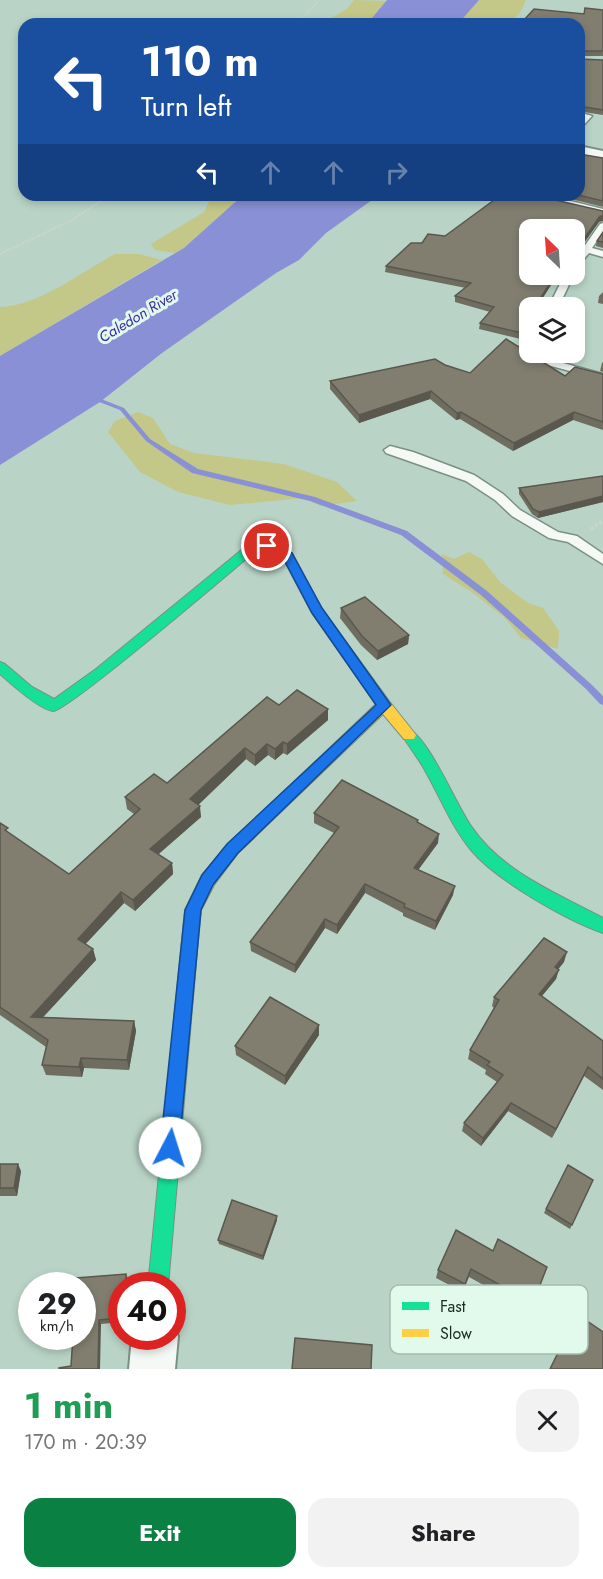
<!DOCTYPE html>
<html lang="en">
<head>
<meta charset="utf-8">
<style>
	body { margin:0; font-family:Jost,sans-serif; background:#f2f2f2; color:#202124; height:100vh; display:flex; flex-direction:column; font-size:22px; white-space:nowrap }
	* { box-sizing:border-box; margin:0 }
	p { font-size:20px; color:#757577 }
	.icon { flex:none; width:33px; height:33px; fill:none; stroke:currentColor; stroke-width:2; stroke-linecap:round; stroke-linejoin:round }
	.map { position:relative; height:1369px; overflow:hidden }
	.sheet { display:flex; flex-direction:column; background:#fff; flex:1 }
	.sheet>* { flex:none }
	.banner { position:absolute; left:18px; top:18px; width:567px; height:183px; border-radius:18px; box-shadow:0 3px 9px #0003; background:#1a4fa0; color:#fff; overflow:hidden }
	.needle { width:39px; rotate:335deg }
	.tools { position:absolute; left:519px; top:219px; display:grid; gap:12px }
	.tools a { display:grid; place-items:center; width:66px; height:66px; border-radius:12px; background:#fff; box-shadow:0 3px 9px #0003; font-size:30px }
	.speed { position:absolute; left:18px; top:1272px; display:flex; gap:12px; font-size:30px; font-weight:700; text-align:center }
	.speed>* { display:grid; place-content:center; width:78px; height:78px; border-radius:50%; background:#fff; box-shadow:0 3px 9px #0003; line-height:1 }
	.speed small { font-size:15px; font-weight:400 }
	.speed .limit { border:9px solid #d22; background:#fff; color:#111 }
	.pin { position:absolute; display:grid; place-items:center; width:51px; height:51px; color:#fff; margin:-26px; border:3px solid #fff; border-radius:50%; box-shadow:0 2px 6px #0007 }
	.me { position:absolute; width:66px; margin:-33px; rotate:5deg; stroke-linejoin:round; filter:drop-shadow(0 0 4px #0008) }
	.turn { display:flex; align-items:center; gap:21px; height:126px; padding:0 24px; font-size:27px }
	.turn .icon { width:78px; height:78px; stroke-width:2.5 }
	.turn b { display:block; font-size:42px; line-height:51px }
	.lanes { display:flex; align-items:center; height:57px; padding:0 24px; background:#0003; justify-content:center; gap:30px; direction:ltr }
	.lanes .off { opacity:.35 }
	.round { display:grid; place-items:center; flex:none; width:63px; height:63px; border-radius:18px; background:#f2f2f2 }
	.summary { display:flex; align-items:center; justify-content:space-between; height:102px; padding:0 24px }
	h1 { font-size:36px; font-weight:700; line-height:45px; color:#1e9e55 }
	.button { display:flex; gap:12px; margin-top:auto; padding:12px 24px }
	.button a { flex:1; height:69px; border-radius:18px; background:#0b8043; color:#fff; font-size:24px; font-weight:700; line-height:69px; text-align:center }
	.button a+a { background:#f2f2f2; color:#202124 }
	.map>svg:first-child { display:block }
	.green { fill:#c3c787 }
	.water { fill:#8990d5 }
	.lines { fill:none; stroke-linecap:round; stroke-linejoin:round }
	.stream { fill:#8990d5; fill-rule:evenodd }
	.lane-casing { stroke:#7b9085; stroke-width:3 }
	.street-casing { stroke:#7b9085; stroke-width:4 }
	.fast-casing { stroke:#7b9085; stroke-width:2 }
	.slow-casing { stroke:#7b9085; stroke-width:2 }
	.path-far2 { stroke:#cdd5d0; stroke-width:1.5; stroke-dasharray:2 1.5; stroke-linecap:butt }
	.path-far1 { stroke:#cdd5d0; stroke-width:2; stroke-dasharray:2 1.5; stroke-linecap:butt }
	.path { stroke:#cdd5d0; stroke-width:3; stroke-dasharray:3 2; stroke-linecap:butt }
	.lane { fill:#f4f9f6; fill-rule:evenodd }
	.street { fill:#f4f9f6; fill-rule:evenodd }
	.fast { fill:#16e098; fill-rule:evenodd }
	.slow { fill:#ffcf43; fill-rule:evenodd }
	.wall { fill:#6f6c60 }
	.shaded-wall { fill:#5a584e }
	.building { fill:#817e70; stroke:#5a584e; stroke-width:1.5 }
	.route { fill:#1a73e8; stroke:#114b97; stroke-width:1.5 }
	.labels { text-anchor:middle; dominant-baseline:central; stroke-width:6; stroke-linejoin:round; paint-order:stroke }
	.far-water-label { font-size:15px; font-style:italic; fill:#3d2aa5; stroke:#e1faec }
	.key { fill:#e1faec; stroke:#a4bcaf; stroke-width:1.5 }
	.key-label { font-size:16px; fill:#172b21 }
</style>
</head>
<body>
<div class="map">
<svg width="603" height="1369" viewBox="0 0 603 1369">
	<rect width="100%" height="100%" fill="#b9d4c6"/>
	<g class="green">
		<path d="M354,0L386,1L367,24H330L331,18L347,9Z"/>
		<path d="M479,0H526L520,13L516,16L515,19L521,24H458Z"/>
		<path d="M205,195H243L184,248L175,253L155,250L151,244L204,212L209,202Z"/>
		<path d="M115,254H139L162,260L0,356V307C39,306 81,272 115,254Z"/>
		<path d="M138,412L153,418L170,444L194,453L284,464L337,482L357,501L321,506L303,498L230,505L178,492L140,472L108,432L115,421Z"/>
		<path d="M469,552L482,559L501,583L528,603L543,608L559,631L558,649L521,638L505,618L473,593L443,574L442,554L454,559Z"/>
	</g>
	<g class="water">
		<path d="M387,0H479L458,24H367Z"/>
		<path d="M243,195H379L326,233L299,260L276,273L162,353L100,402L0,465V356L184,248Z"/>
	</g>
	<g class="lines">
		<path class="stream" d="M91,395L124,408L150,439L198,469L315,497L407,531L487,591L592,685L603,696V705L600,704L586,689L481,595L401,535L310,501L192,473L146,441L120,410L89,398L88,397Z"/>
		<defs>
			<g id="lane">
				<path d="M585,114L592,116L579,130V123Z"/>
				<path d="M536,195H546L603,209V215L537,198Z"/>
				<path d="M603,223V232L592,248L603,251V257L589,253L574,271V261L600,224Z"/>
				<path d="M565,274H574L558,308H548Z"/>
				<path d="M535,352H545V355L552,360L603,374V380L544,364L535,358Z"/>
				<path d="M390,446L413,452L474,475L503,494L520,510L558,532L577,536L603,554V564L568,542L549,538L512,516L495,500L466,481L386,453L384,450Z"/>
			</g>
			<g id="street">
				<path d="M579,146L603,151V159L579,154Z"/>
				<path d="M172,1324L178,1336L175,1369H129L132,1336H172Z"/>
			</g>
			<g id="fast">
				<path d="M258,544L262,545L264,548L252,554C229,573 67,712 53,711C40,710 10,683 0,674V662L5,664L32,687L54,699L96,669L244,548Z"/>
				<path d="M409,730C427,735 458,808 471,826C502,872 556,893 603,918V933C566,920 496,880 471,850C452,827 441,799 427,774C420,760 410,748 402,735L404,731Z"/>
				<path d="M189,944L195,946L197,951L168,1286H148L181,951L183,946Z"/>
			</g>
			<path id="slow" d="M267,542L292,553L322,609L389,701L416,735L414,739H404L383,714L238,853L214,885L201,910L197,951L195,956L189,958L183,956L181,951L185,910L202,875L228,845L376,704L312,613L283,558L266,550L258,552L252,548L254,545Z"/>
		</defs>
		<use href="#lane" class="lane-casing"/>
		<use href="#street" class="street-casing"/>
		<use href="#fast" class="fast-casing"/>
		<use href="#slow" class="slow-casing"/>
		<path class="path-far2" d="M298,24L319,0"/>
		<path class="path-far1" d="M0,254L70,221L110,195"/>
		<path class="path" d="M591,529L603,521"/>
		<use href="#lane" class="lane"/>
		<use href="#street" class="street"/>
		<use href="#fast" class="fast"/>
		<use href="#slow" class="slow"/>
	</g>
	<g class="wall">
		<path d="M603,10V56H579V24H524L525,19L584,14Z"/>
		<path d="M579,59L603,60V115L584,112L579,118Z"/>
		<path d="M603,158V207L555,195H579Z"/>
		<path d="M599,222L583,244L579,243L574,250V230L530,274H558L540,302L530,334L525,340L479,329L480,323L490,312L455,302V296L466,288L385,272L386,266L422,243L445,236Z"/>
		<path d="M603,232V248L596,246L597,241Z"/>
		<path d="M603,292V304L598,303L599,296Z"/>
		<path d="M603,362V372L600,371L602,363Z"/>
		<path d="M445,365L470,373L565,376L603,374V430L573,420L513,451L460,419L456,420L430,399L359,423L330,389V381Z"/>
		<path d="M603,476V502L538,518L532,514L519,494V488Z"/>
		<path d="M341,608L409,635L408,644L377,660L361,645L340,618Z"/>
		<path d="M279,705L328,709V720L287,755L283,753L275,760L268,755L255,766L246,759L198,805L201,817L158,854L172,863L173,874L135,911L124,903L85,944L93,949L96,960L43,1017L134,1021L136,1031L129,1070L84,1068L82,1077L46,1075L42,1065L46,1047L0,1015V823L9,833L69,874L134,814L127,809L125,797L167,783Z"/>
		<path d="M314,813L418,820V823L438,843L418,870L453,895L435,930L403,916V913L365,893L337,934L325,928L295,973L251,951L250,942L334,833L314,823Z"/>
		<path d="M564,962L558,969L556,979L542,996L603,1041V1090L584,1076L552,1138L508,1111L481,1146L462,1131L464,1123L497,1082L485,1074L486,1070L468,1059L470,1050L494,1008L492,1006L494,997Z"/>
		<path d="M319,1035L285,1085L236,1055L235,1046Z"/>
		<path d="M0,1164L21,1171L17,1196H0Z"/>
		<path d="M568,1165L593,1180L570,1229L544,1213Z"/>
		<path d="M277,1216V1220L263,1260L219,1244L218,1240Z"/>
		<path d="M456,1230L533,1303L530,1311L469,1277L463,1292L436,1278L438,1270Z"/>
		<path d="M126,1274L128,1278L122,1286V1322L101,1324L71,1366Z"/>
	</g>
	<g class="shaded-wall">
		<path d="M585,107L584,112L579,118V114Z"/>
		<path d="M600,216H603V221L599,222L583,244L584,239Z"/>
		<path d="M580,238L579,243L574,250V246Z"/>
		<path d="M556,274H558L537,307L538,302Z"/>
		<path d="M530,329V334L525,340L526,334Z"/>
		<path d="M431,391L430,399L359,423V415Z"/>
		<path d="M461,412L460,419L456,420L457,413Z"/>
		<path d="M574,412L573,420L513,451L514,443Z"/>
		<path d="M603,496V502L538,518L539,512Z"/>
		<path d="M409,635L408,644L377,660L378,651Z"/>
		<path d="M328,709V720L287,755V744Z"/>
		<path d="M283,742V753L275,760V749Z"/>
		<path d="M267,744L268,755L255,766V755Z"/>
		<path d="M245,748L246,759L192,811L190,799Z"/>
		<path d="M200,806L201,817L152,860L150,849Z"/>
		<path d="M439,834L438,843L413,877L414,868Z"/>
		<path d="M172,863L173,874L135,911L133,900Z"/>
		<path d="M365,884V893L337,934V925Z"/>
		<path d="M455,886L453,895L435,930L436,921Z"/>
		<path d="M121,892L124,903L80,950L78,939Z"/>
		<path d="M325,919V928L295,973V965Z"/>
		<path d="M93,949L96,960L34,1027L31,1017Z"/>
		<path d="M567,952L564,962L552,977L555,967Z"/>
		<path d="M559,970L556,979L536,1003L539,994Z"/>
		<path d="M134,1021L136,1031L129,1070L127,1060Z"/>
		<path d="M319,1025V1035L285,1085V1076Z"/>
		<path d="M81,1058L84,1068L82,1077L79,1067Z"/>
		<path d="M588,1067L584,1076L552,1138L556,1129Z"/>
		<path d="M511,1103L508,1111L481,1146L483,1138Z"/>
		<path d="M18,1164L21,1171L17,1196L14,1188Z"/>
		<path d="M277,1216V1220L263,1260V1256Z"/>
		<path d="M99,1320L101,1324L100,1369H98Z"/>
	</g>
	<g class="building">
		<path d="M585,8L603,10V51H580L579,55V24H527L525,19L534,9L584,14Z"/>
		<path d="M579,59L603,60V110L585,107L579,114Z"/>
		<path d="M579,154L603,158V201L578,195Z"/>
		<path d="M501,195H534L603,211V216H600L584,239L580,238L574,246V230H530V274H556L538,302L549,304L547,308H530V329L526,334L480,323L494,307L455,296L471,283L386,266L411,243H422L428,234L445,236Z"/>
		<path d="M603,232V242L597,241Z"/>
		<path d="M506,339L565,376L575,367L603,374V422L574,412L514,443L461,412L457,413L431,391L359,415L330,381L435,359L445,365L470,373Z"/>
		<path d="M603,476V496L539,512L533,509L519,488Z"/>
		<path d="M365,597L409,635L378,651L362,636L341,608Z"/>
		<path d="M297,690L328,709L287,744L283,742L275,749L267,744L255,755L245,748L190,799L200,806L150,849L172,863L133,900L121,892L78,939L93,949L31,1017L134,1021L127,1060L81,1058L79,1067L42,1065L48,1040L0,1007V823L8,828L5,830L69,874L140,809L125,797L154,774L167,783L267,697L279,705Z"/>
		<path d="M342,780L418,820L417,822L439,834L414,868L455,886L436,921L404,907L405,904L365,884L337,925L325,919L295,965L250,942L339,827L314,813Z"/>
		<path d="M544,938L567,952L555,967L559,970L539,994L603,1041V1079L588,1067L556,1129L511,1103L483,1138L464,1123L503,1075L487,1065L490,1062L470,1050L499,1000L494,997Z"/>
		<path d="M270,997L319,1025L285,1076L235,1046Z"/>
		<path d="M0,1164H18L14,1188H0Z"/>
		<path d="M568,1165L593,1180L572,1225L546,1209Z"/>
		<path d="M232,1200L277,1216L263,1256L218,1240Z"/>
		<path d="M456,1230L493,1251L498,1239L547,1267L533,1303L471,1269L465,1284L438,1270Z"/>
		<path d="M126,1274V1286H122V1318L99,1320L98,1369H59V1368L71,1366L73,1336H82V1286H75L76,1278Z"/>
		<path d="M577,1314L603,1332V1369H550Z"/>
		<path d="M295,1338L372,1345L371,1369H292Z"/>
	</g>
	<path class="route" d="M267,543L292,553L322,608L391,705L238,853L213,885L201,910L179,1148L177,1155L170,1158L163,1155L160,1148L185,910L202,875L227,844L376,705L312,613L283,558L261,546Z"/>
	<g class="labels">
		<g class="far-water-label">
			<text transform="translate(138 316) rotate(-31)">Caledon River</text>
		</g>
	</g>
	<rect x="390" y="1285" width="198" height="69" rx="9" class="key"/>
	<rect x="402" y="1302" width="27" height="8" fill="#16e098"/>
	<rect x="402" y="1329" width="27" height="8" fill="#ffcf43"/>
	<g class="key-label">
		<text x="440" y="1312">Fast</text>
		<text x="440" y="1339">Slow</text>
	</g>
</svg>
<div class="tools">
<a><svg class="needle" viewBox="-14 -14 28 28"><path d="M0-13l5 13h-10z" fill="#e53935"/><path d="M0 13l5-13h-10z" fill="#757577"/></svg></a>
<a><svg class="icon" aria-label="layers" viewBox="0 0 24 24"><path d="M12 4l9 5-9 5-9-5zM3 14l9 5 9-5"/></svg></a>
</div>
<div class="speed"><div>29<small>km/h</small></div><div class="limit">40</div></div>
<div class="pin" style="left:267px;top:546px;background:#d93025"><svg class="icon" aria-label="arrive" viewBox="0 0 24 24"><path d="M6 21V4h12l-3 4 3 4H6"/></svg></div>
<svg class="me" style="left:170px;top:1148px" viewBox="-20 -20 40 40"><circle r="19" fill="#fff"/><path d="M0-13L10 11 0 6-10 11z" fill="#1a73e8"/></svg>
<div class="banner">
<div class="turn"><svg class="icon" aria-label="left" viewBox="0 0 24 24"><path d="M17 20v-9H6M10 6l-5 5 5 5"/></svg><div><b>110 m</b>Turn left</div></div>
<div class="lanes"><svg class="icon" aria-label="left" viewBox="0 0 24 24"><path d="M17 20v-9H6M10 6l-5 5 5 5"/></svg><svg class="icon off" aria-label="ahead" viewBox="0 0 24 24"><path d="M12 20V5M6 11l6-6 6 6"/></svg><svg class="icon off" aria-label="ahead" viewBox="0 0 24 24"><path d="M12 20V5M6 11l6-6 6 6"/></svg><svg class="icon off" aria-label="right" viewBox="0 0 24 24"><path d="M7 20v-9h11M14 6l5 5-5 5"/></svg></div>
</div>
</div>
<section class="sheet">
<div class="summary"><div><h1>1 min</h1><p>170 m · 20:39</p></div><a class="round"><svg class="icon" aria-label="close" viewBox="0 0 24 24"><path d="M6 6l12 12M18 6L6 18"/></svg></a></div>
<div class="button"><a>Exit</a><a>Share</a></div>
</section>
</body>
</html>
